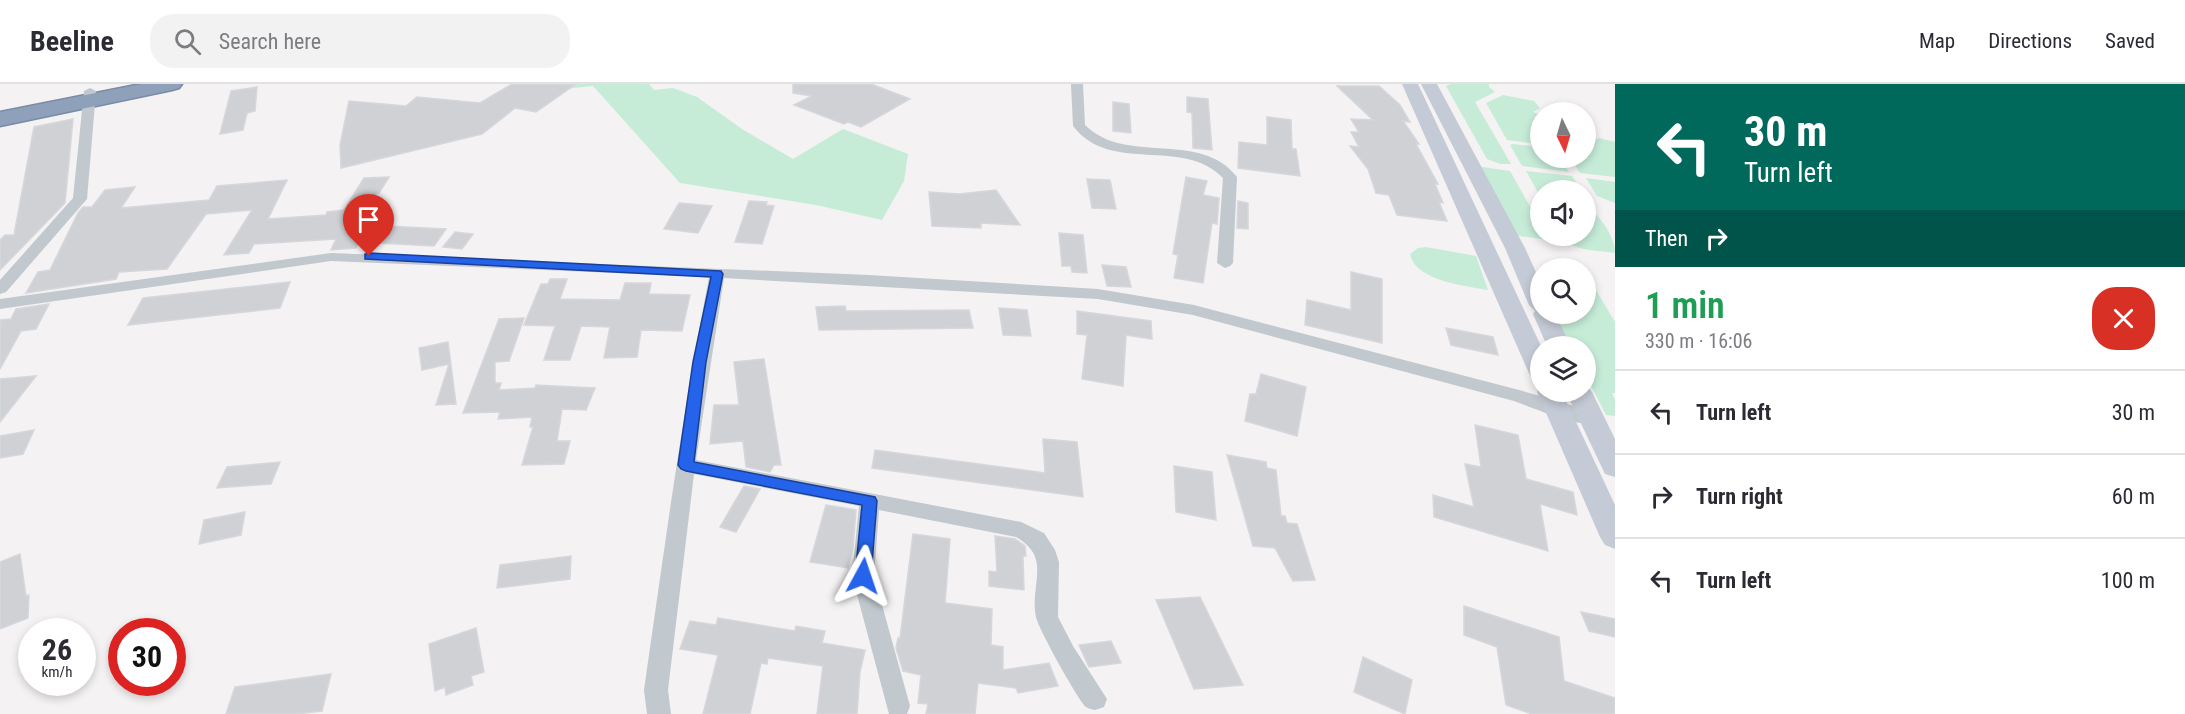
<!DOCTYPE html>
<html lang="en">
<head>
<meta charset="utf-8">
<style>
	body { margin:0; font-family:"Roboto Condensed",sans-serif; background:#f2f2f3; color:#2b2b33; height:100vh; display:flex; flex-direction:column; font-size:22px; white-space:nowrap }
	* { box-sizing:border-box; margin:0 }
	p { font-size:20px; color:#7c7c81 }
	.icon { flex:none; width:33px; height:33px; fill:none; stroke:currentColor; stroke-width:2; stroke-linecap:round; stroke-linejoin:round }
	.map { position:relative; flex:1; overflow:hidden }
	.sheet { display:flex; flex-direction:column; background:#fff; width:570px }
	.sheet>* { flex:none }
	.guide { background:#00695c; color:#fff; overflow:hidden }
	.needle { width:39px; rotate:175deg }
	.controls { position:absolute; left:1530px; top:18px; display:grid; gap:12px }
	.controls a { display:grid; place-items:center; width:66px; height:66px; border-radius:50%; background:#fff; box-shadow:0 3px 9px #0003; font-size:30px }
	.speed { position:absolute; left:18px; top:534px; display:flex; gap:12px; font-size:30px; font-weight:700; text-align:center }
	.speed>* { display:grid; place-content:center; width:78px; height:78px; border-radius:50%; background:#fff; box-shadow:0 3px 9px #0003; line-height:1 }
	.speed small { font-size:15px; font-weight:400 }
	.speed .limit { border:9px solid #d22; background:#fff; color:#111 }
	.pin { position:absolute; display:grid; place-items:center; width:51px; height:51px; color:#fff; margin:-62px -26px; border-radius:50% 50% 50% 0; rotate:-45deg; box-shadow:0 0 6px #0007 }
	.pin .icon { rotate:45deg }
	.me { position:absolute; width:66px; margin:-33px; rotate:5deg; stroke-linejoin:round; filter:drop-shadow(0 0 4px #0008) }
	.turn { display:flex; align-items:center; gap:21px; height:126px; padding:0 30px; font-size:27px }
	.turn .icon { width:78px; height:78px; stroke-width:2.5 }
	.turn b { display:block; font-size:42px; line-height:51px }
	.then { display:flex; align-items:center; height:57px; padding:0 30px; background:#0003; gap:12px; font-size:22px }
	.round { display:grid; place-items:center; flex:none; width:63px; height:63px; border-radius:24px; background:#f2f2f3 }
	.overview { display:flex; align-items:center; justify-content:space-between; height:102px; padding:0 30px }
	h1 { font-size:36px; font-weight:600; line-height:45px; color:#1e9e55 }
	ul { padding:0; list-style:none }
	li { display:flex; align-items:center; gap:18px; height:84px; padding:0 30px; border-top:2px solid #e1e1e2 }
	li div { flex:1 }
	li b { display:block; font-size:22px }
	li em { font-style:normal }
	header { display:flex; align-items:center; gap:36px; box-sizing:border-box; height:84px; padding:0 30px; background:#fff; border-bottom:2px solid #e1e1e2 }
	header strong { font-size:28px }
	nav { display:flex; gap:33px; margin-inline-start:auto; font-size:21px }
	.search { width:420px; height:54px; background:#f2f2f3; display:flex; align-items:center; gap:15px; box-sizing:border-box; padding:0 21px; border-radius:24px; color:#7c7c81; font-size:22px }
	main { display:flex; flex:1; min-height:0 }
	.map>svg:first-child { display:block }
	.green { fill:#c6ecd8 }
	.building { fill:#cfd1d5; stroke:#d6d7dc; stroke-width:1.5 }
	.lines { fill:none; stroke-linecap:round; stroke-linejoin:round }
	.highway-casing { stroke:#7a8ba6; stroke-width:3 }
	.street { fill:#c1c8ce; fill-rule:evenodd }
	.secondary { fill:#c5cbd6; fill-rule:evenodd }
	.highway { fill:#8fa0bb; fill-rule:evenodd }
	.route { fill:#2563eb; stroke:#184099; stroke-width:1.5 }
</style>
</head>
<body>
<header>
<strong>Beeline</strong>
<div class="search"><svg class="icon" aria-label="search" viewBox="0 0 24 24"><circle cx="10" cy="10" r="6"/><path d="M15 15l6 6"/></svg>Search here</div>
<nav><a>Map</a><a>Directions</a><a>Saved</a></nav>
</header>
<main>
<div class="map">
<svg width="1615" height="630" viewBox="0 0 1615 630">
	<rect width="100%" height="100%" fill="#f4f2f2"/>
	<g class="green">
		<path d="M548,0H649L654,6L673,4L697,13L742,45L793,75L843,45L908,70L904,97L882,136L816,121L680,99L593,2L564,5Z"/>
		<path d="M1451,0H1489V3L1495,8L1475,18L1511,80H1500L1487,75L1446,2Z"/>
		<path d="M1503,11L1534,17L1540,24L1533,28L1540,31L1539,60L1507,56L1486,19Z"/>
		<path d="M1599,54L1615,58V93L1580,89L1570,74H1586V60Z"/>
		<path d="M1512,60L1540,63V74H1560L1569,88L1522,82L1510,61Z"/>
		<path d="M1476,82L1510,87L1540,140V152H1547L1549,156L1512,151Z"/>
		<path d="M1526,87L1572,92L1581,106H1540L1539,110Z"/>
		<path d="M1586,94L1615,98V119L1597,112Z"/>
		<path d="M1586,124C1600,130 1615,153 1615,169C1598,166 1572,168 1562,152H1586Z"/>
		<path d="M1426,163L1476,172L1488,206C1466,202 1415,197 1410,170L1418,164Z"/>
		<path d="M1586,200L1593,201L1615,238V309H1612L1615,315V332L1606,331L1586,292V262H1570L1552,230H1586Z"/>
	</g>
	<g class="building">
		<path d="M512,0H576L536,28L515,24L482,50L341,84L340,61L349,17L406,22L417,13L480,19Z"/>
		<path d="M793,0H871L910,15L861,43L848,38L844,40L794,21L812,12L793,9Z"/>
		<path d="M1337,2H1379L1400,21L1410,38L1403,37L1419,60H1416L1438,100H1435L1443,119L1439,118L1447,137L1397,131L1389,111L1376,109L1368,85L1350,62L1359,63L1351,48H1359L1351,35L1373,36Z"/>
		<path d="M257,3L255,27L247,29L243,46L220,50L231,7Z"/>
		<path d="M1187,13L1208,15L1212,66L1193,64L1192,29L1187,28Z"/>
		<path d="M1113,18L1129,20L1131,49L1113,47Z"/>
		<path d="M1267,33L1291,36L1292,65H1296L1300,92L1238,84L1239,58L1267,61Z"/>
		<path d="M73,35L65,119L0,186V156L5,151H14L34,43Z"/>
		<path d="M389,93L379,109L376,110L365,141L446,145L434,162L359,158L356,164L331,166L336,155L254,160L249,169L224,171L252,126L206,130L167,185L119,188L116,195L26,209L38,188L50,186L78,129L83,123H92L105,106L135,103L121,124L209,116L217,102L287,96L268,135L326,131L327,128L344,126L364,94Z"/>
		<path d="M1186,93L1207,97L1203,111L1219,114L1217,140L1212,139L1203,199L1174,194L1178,171L1173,170Z"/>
		<path d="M1087,95L1110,96L1116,125L1092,124Z"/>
		<path d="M996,106L1020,141L981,139V144L932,142L929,108L959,110Z"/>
		<path d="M749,117L767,118L766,121L774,122L762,160L735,158Z"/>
		<path d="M1238,117L1248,119V145L1237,144Z"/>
		<path d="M679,119L712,122L698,149L664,145Z"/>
		<path d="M455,148L473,150L462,165L443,163Z"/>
		<path d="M1059,149L1083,151L1087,189L1072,188L1071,182H1062Z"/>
		<path d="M1102,181L1126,183L1131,203L1107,202Z"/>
		<path d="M1351,188L1382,195V259L1305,241L1307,216L1351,226Z"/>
		<path d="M550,195H567L560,215L620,216L625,199H651L649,210L690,211L682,247L641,246L637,273L604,274L610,243L581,242L570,276H544L555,242L524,241L541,200H548Z"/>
		<path d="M290,198L280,224L128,241L143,214Z"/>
		<path d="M49,220L36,245L21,247L0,285V236L11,235L16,225Z"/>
		<path d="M845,222L846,227L969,226L973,244L819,246L816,223Z"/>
		<path d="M999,224L1027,226L1031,252L1003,251Z"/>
		<path d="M1077,227L1151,237L1152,255L1126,251L1123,302L1082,295L1087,251L1077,250Z"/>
		<path d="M524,234L509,277L495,278V299H501L499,306L535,304L536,301L595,304L586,326L562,325L557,357H570L564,380L522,381L533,343H530L532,333L498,335L500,328L463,329L499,235Z"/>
		<path d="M1446,244L1493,253L1498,271L1451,261Z"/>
		<path d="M448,258L456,320L436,321L449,280L422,286L419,264Z"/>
		<path d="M764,275L781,381H774L770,388L746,383L743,357L710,360L714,321H739L734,278Z"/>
		<path d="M1261,290L1306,303L1297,352L1245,337L1250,310H1256Z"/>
		<path d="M36,292L0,338V295Z"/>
		<path d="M1475,341L1518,351L1526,395L1573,408L1577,431L1540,420L1548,467L1434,433L1433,411L1474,423L1465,380L1481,383Z"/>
		<path d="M34,346L23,370L0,374V352Z"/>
		<path d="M1043,355L1077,358L1083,413L872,384L875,366L1045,389Z"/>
		<path d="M1227,371L1266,378L1267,384L1276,386L1281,432H1285L1287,439L1297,440L1315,496L1293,497L1275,464L1253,462Z"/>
		<path d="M280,378L271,400L217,404L227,383Z"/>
		<path d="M1174,382L1212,388L1216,436L1176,428Z"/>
		<path d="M744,402L760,405L736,448L720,443Z"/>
		<path d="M826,421L856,426L853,464L848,484L810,478Z"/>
		<path d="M245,428L241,451L199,460L204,436Z"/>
		<path d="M913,450L950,455L945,519L992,525L991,561L1003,563V586L1049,579L1058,602L1018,609L1016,604L978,599L975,630H926L928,620L918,619L921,591L903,587L896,564L898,554H900Z"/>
		<path d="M995,452L1015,455L1025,462L1026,472H1023L1024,506L989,502V487L997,488Z"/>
		<path d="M20,470L26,512L29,511L28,534L0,545V478Z"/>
		<path d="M571,472L570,495L497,504L500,481Z"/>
		<path d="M1200,513L1243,601L1194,605L1156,516Z"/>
		<path d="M1464,522L1559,553L1564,597L1615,614V630H1532L1506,621L1497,563L1464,551Z"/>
		<path d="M1581,528L1615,535V553L1589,547Z"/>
		<path d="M718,534L795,547L796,542L825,547L822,559L865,566L860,588L857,630H817L823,582L768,574L767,580L761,579L750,630H703L718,571L680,565L690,537L716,541Z"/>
		<path d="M476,544L484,588L471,592L473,601L446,611L445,603L435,607L429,560Z"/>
		<path d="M1111,557L1121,579L1089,583L1079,561Z"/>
		<path d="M1363,573L1412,596L1405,630L1354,608Z"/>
		<path d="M331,590L322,627L297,630H226L235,603Z"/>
	</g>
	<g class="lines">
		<defs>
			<path id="highway" d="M141,0H182L179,4L172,6L0,42V28Z"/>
		</defs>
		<use href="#highway" class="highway-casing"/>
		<g class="street">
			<path d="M1071,0H1083L1085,41C1126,82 1200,45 1237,93L1233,179L1230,182L1225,184L1217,179L1223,94C1183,52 1110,91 1073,42Z"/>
			<path d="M90,4L96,7L87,115L6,208L0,210V196L73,114L84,7Z"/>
			<path d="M331,169L869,191L1098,205L1194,221L1519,306L1598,329L1600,334L1598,339C1578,344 1534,324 1514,317L1193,231L1098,215L724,194L696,376L1021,438L1044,449L1055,466L1059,478L1058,533L1073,562L1107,615L1104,623L1095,626C1092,625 1089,625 1086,623C1078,616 1038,544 1036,533C1029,501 1053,474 1016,453L879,426L874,492L910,622L907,630H889L852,492L859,422L694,390L668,606L671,630H647L644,606C664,468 682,330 709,193L331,177L0,225V215Z"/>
		</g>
		<g class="secondary">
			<path d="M1402,0H1418L1541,262L1540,295L1531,293L1528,287Z"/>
			<path d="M1421,0H1437L1525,164L1540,197V230H1555L1571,262H1547L1533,230L1535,227L1529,221L1505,164Z"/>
			<path d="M1586,301L1592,308L1615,355V393L1605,390L1566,308H1586Z"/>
			<path d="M1540,303V308H1562L1615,421V465L1605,461L1600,453L1537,308Z"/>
		</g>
		<use href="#highway" class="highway"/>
	</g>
	<path class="route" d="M369,169L721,187L723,190L706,278L694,378L875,413L877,417L871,492L869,497L863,499L857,497L855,492L862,421L686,387L681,385L678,381L693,278L711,193L365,175V170Z"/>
</svg>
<div class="controls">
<a><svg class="needle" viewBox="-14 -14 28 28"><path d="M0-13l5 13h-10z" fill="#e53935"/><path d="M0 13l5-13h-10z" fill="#7c7c81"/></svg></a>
<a><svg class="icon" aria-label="sound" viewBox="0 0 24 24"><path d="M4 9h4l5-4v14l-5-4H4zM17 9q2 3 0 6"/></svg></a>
<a><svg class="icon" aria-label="search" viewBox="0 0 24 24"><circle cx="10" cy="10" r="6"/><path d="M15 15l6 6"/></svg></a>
<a><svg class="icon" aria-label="layers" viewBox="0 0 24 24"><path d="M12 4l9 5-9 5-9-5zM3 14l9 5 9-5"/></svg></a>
</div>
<div class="speed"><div>26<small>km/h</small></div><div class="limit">30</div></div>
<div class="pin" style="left:369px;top:172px;background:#d93025"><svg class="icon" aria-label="arrive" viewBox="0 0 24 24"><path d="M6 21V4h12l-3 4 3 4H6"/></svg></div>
<svg class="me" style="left:863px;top:492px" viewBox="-20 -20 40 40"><path d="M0-17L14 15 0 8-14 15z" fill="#2563eb" stroke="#fff" stroke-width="4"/></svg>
</div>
<section class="sheet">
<div class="guide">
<div class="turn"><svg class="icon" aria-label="left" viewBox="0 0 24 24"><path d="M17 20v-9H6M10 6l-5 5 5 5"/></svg><div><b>30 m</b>Turn left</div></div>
<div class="then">Then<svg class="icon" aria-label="right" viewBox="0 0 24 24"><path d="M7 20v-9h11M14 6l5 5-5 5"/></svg></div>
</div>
<div class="overview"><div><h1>1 min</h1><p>330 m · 16:06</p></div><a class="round" style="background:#d93025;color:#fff"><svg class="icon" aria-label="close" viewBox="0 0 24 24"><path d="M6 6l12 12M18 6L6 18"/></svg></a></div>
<ul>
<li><svg class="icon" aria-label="left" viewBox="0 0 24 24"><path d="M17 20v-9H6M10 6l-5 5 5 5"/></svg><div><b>Turn left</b></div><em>30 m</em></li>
<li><svg class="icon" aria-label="right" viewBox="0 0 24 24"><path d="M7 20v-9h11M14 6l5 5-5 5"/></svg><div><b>Turn right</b></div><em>60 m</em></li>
<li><svg class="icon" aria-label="left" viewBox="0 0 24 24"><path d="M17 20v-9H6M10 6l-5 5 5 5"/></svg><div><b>Turn left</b></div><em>100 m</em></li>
</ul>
</section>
</main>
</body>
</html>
